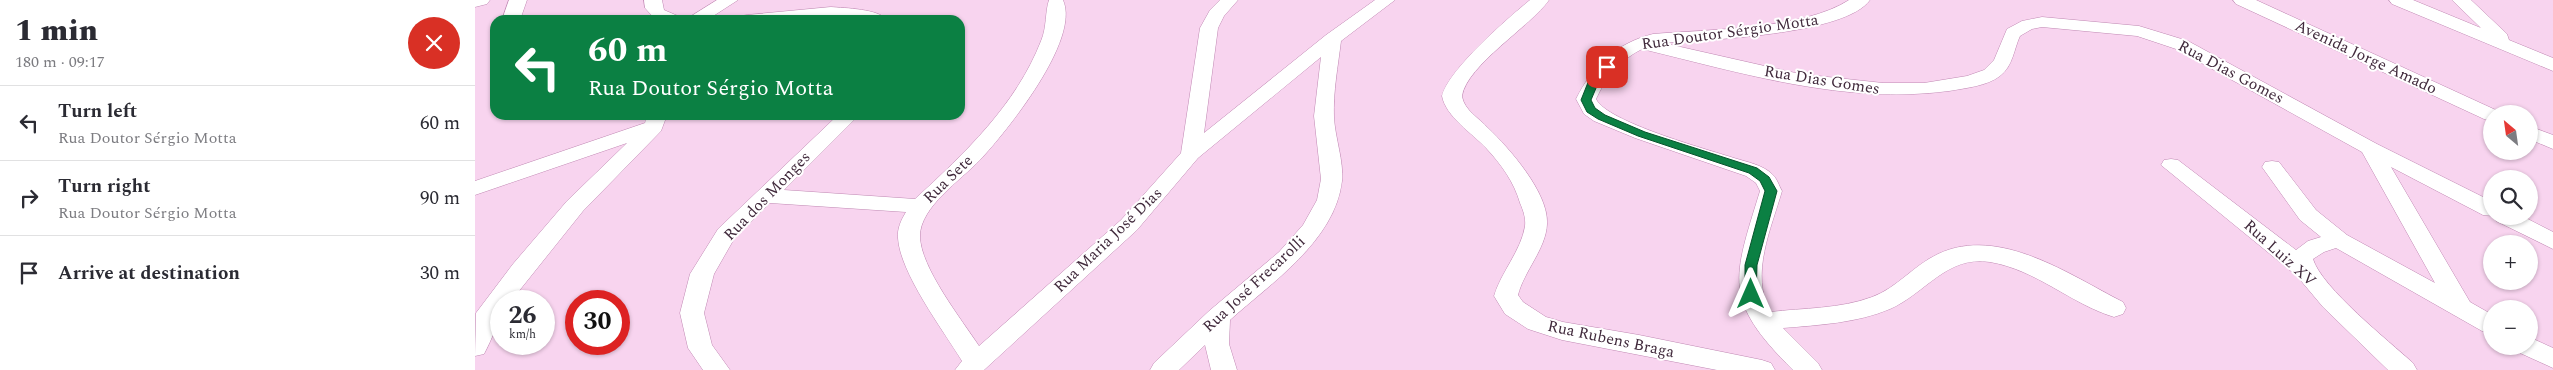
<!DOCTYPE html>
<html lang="en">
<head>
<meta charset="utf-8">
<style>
	body { margin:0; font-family:Spectral,serif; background:#f2f2f3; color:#2b2b33; height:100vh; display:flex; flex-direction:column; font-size:19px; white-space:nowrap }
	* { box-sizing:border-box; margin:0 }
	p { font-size:16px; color:#7c7c81 }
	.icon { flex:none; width:28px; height:28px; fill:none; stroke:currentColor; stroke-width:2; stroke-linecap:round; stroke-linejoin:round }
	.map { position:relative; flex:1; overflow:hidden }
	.side { display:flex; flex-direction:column; background:#fff; width:475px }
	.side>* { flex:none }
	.guide { position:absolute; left:15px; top:15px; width:475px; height:105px; border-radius:15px; box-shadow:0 1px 4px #0004; background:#0b8043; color:#fff; overflow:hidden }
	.needle { width:32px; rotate:331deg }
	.controls { position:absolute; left:2008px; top:105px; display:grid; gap:10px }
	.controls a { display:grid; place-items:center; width:55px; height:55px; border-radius:50%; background:#fff; box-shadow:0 1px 4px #0004; font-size:25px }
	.speed { position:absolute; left:15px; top:290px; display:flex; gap:10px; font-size:25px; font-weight:700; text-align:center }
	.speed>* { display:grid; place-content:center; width:65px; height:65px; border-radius:50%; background:#fff; box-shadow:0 1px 4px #0004; line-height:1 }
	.speed small { font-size:12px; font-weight:400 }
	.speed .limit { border:8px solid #d22; background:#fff; color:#111 }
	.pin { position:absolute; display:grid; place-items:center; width:42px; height:42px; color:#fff; margin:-21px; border-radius:10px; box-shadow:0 2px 8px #0006 }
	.me { position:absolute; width:55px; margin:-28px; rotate:0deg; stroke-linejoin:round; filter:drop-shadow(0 0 4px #0008) }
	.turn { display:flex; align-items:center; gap:18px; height:105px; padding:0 15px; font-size:22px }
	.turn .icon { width:65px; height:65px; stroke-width:2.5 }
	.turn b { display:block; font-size:35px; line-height:42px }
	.round { display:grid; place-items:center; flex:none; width:52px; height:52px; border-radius:26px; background:#f2f2f3 }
	.summary { display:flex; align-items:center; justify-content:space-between; height:85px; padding:0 15px }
	h1 { font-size:30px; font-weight:800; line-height:38px }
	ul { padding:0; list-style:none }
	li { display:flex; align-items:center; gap:15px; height:75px; padding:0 15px; border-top:1px solid #e1e1e2 }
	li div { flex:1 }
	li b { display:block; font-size:19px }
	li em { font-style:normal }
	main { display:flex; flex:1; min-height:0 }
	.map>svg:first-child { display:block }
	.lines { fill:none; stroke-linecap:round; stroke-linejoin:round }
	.minor-casing { stroke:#c088b3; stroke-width:1 }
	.minor { fill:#fff; fill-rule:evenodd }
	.route { fill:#0b8043; stroke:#07532c }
	.labels { text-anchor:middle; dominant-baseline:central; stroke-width:4; stroke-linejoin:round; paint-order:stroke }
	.street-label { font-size:16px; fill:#412a3c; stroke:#fff }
</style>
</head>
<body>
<main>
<section class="side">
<div class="summary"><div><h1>1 min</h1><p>180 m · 09:17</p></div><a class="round" style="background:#d93025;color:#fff"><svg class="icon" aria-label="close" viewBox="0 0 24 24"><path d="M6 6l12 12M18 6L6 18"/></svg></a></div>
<ul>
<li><svg class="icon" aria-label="left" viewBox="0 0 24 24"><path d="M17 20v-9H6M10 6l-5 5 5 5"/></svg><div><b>Turn left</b><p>Rua Doutor Sérgio Motta</p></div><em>60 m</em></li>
<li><svg class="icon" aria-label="right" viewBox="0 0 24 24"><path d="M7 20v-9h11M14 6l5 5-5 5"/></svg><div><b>Turn right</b><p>Rua Doutor Sérgio Motta</p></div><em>90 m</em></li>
<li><svg class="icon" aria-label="arrive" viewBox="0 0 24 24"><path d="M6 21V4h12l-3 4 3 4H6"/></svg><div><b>Arrive at destination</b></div><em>30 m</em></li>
</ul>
</section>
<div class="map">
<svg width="2078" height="370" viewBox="0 0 2078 370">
	<rect width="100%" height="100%" fill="#f8d4ef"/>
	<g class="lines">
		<defs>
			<g id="minor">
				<path d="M0,0H15L12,4L0,7Z"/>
				<path d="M34,0H52L45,20H27Z"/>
				<path d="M169,0H187L189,10L203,16L206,20L180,19L170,8Z"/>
				<path d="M242,0H263L232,20H210Z"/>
				<path d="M574,0H588C606,40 531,132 505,160C486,180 445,207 445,236C445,267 487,320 504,346L646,220L706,153L725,28L735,10L745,0H763L749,16L743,28L729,133L851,35L900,0H920L866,41C863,66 858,92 859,117C860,138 869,161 867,181C860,241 796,283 755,320L754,344L762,370H736L730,345L704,370H675L679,363L734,311L804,252L828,225L842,200L846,179L839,116L846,57L723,158L662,230L509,370H480L487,361C468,330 425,273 423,238C422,229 426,220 431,212L295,203L259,239L239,274L229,313L237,345L255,370H228L213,348L205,313L215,274L243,229L363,115H384L309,190L440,199C490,153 541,105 566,41C572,27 570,11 574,0Z"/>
				<path d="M1055,0H1074C1056,26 992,65 987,96C989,110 1004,118 1013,128C1034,148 1074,193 1072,224C1071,249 1049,271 1043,295L1048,302L1071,317L1088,322L1164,335L1287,360L1296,363L1300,370H1242L1087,340L1053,329L1030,314L1019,296C1026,272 1046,251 1050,226C1051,218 1048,210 1045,203C1039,182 1026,164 1011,148C997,133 971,117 967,96C973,70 1033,18 1055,0Z"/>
				<path d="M1374,0H1395C1370,35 1231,40 1188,43L1325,74L1408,83H1449L1492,76L1509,70L1519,60L1532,29L1547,21L1567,17L1664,26L1713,41L1902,144L2016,201V216H2047L2078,232V249L2021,221L2018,216L2008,215L1916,167L1995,302L2016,314V334L2007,331L1861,248L1849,252L1838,259C1847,288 1914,341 1938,363L1942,370H1913L1848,307L1822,276L1686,165L1689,160L1696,159L1703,160L1821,250L1833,241L1846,237L1825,220L1787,167L1790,162L1797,161L1804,162L1841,210L1872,235L1960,283L1887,152L1701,49L1662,36L1567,27L1557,29L1545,36C1539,49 1538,66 1525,76C1512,86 1491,88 1474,91C1370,105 1267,73 1167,49C1145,60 1131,77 1121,99C1132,122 1231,149 1259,158C1272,162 1288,165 1297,174C1302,178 1304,186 1307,191C1296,229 1275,274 1295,312C1328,308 1365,309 1397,297C1422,288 1439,265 1463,254C1524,225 1595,275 1648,302L1651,308L1648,314L1639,317C1596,304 1562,270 1515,262C1472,255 1451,293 1415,309C1382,323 1344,325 1308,328L1343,363L1347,370H1318C1247,300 1258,279 1285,191L1281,183L1271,176L1160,138L1119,121L1109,114L1101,99C1118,65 1142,43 1178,34C1234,29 1328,30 1374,0Z"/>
				<path d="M1758,0H1781L2023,111L2025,114H2016V121L2009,119L1761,4Z"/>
				<path d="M1914,0H1938L2006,28L1977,0H1996L2032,34L2034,40L2078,58V71L1917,4Z"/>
				<path d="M356,7C370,8 404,9 412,20L356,18L263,20L266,16L272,15Z"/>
				<path d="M172,115H192L186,131L108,211L36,301H26C26,318 17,339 9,354L0,356L1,313L38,264L92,201L152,143L0,195V181L170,123Z"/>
				<path d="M2054,126L2078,135V149L2054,139Z"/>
				<path d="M2054,337L2078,348V368L2045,353L2042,346H2054Z"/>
			</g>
		</defs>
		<use href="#minor" class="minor-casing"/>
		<use href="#minor" class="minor"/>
	</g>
	<path class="route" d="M1128,65L1137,67L1124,81L1116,100L1120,108L1130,115L1170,132L1282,168L1294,177L1302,191L1282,265L1281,297H1272L1270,294V265L1290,191L1285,181L1274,173L1163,136L1123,119L1112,112L1106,100L1114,80Z"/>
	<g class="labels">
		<g class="street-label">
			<text transform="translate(1255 32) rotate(-8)">Rua Doutor Sérgio Motta</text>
			<text transform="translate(1891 57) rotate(25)">Avenida Jorge Amado</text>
			<text transform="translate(1756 72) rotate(28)">Rua Dias Gomes</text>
			<text transform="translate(1347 80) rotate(9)">Rua Dias Gomes</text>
			<text transform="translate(473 179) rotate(-44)">Rua Sete</text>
			<text transform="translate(292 196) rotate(-46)">Rua dos Monges</text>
			<text transform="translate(633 240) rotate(-44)">Rua Maria José Dias</text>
			<text transform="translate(1805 253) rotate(42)">Rua Luiz XV</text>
			<text transform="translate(779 284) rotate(-43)">Rua José Frecarolli</text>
			<text transform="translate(1136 339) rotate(12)">Rua Rubens Braga</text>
		</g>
	</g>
</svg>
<div class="controls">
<a><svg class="needle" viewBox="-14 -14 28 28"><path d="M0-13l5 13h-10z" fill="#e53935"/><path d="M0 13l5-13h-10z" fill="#7c7c81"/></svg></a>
<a><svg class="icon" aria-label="search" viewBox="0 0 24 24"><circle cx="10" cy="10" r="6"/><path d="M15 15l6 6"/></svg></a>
<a>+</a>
<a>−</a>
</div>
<div class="speed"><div>26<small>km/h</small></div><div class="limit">30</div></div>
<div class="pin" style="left:1132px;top:67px;background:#d93025"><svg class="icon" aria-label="arrive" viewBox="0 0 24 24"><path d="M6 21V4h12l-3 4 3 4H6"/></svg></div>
<svg class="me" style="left:1276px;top:294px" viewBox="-20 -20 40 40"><path d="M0-17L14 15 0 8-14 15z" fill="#0b8043" stroke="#fff" stroke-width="4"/></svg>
<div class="guide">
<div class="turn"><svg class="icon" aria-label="left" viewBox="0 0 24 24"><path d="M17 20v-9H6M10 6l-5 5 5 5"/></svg><div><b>60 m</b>Rua Doutor Sérgio Motta</div></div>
</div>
</div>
</main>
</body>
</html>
